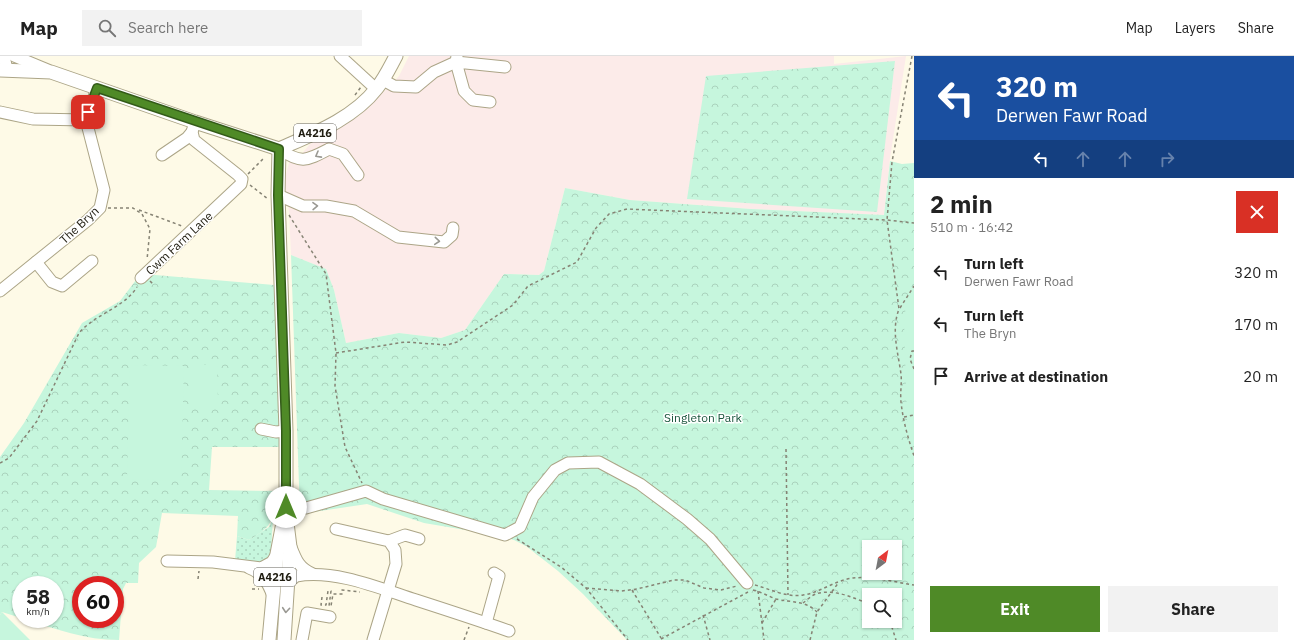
<!DOCTYPE html>
<html lang="en">
<head>
<meta charset="utf-8">
<style>
	body { margin:0; font-family:"IBM Plex Sans",sans-serif; background:#f2f2f2; color:#222; height:100vh; display:flex; flex-direction:column; font-size:15px; white-space:nowrap }
	* { box-sizing:border-box; margin:0 }
	p { font-size:13px; color:#767676 }
	.icon { flex:none; width:22px; height:22px; fill:none; stroke:currentColor; stroke-width:2; stroke-linecap:round; stroke-linejoin:round }
	.map { position:relative; flex:1; overflow:hidden }
	.drawer { display:flex; flex-direction:column; background:#fff; width:380px }
	.drawer>* { flex:none }
	.guide { background:#1a4fa0; color:#fff; overflow:hidden }
	.needle { width:26px; rotate:32deg }
	.tools { position:absolute; left:862px; top:484px; display:grid; gap:8px }
	.tools a { display:grid; place-items:center; width:40px; height:40px; border-radius:0px; background:#fff; box-shadow:0 1px 3px #0004; font-size:20px }
	.speed { position:absolute; left:12px; top:520px; display:flex; gap:8px; font-size:20px; font-weight:700; text-align:center }
	.speed>* { display:grid; place-content:center; width:52px; height:52px; border-radius:50%; background:#fff; box-shadow:0 1px 3px #0004; line-height:1 }
	.speed small { font-size:10px; font-weight:400 }
	.speed .limit { border:6px solid #d22; background:#fff; color:#111 }
	.pin { position:absolute; display:grid; place-items:center; width:34px; height:34px; color:#fff; margin:-17px; border-radius:8px; box-shadow:0 2px 6px #0006 }
	.me { position:absolute; width:44px; margin:-22px; rotate:0deg; stroke-linejoin:round; filter:drop-shadow(0 0 3px #0008) }
	.turn { display:flex; align-items:center; gap:14px; height:84px; padding:0 16px; font-size:18px }
	.turn .icon { width:52px; height:52px; stroke-width:2.5 }
	.turn b { display:block; font-size:28px; line-height:34px }
	.lanes { display:flex; align-items:center; height:38px; padding:0 16px; background:#0003; justify-content:center; gap:20px; direction:ltr }
	.lanes .off { opacity:.35 }
	.round { display:grid; place-items:center; flex:none; width:42px; height:42px; border-radius:0px; background:#f2f2f2 }
	.summary { display:flex; align-items:center; justify-content:space-between; height:68px; padding:0 16px }
	h1 { font-size:24px; font-weight:700; line-height:30px }
	.button { display:flex; gap:8px; margin-top:auto; padding:8px 16px }
	.button a { flex:1; height:46px; border-radius:0px; background:#4f8a27; color:#fff; font-size:16px; font-weight:700; line-height:46px; text-align:center }
	.button a+a { background:#f2f2f2; color:#222 }
	ul { padding:0; list-style:none }
	li { display:flex; align-items:center; gap:12px; height:52px; padding:0 16px }
	li div { flex:1 }
	li b { display:block; font-size:15px }
	li em { font-style:normal }
	header { display:flex; align-items:center; gap:24px; box-sizing:border-box; height:56px; padding:0 20px; background:#fff; border-bottom:1px solid #e0e0e0 }
	header strong { font-size:19px }
	nav { display:flex; gap:22px; margin-inline-start:auto; font-size:14px }
	.search { width:280px; height:36px; background:#f2f2f2; display:flex; align-items:center; gap:10px; box-sizing:border-box; padding:0 14px; border-radius:0px; color:#767676; font-size:15px }
	main { display:flex; flex:1; min-height:0 }
	.map>svg:first-child { display:block }
	.education { fill:#fcebe9 }
	.grass { fill:url(#grass-dots) }
	.forest { fill:url(#forest-crowns); fill-rule:evenodd }
	.garden { fill:#c6f6dd }
	.lines { fill:none; stroke-linecap:round; stroke-linejoin:round }
	.minor-casing { stroke:#aca587; stroke-width:13 }
	.major-casing { stroke:#aca587; stroke-width:15 }
	.path { stroke:#868374; stroke-width:1.5; stroke-dasharray:3 3; stroke-linecap:butt }
	.minor { stroke:#fff; stroke-width:11 }
	.major { stroke:#fff; stroke-width:13 }
	.oneway { stroke:#9a9993 }
	.route-casing { stroke:#335a19; stroke-width:10 }
	.route { stroke:#4f8a27; stroke-width:7 }
	.labels { text-anchor:middle; dominant-baseline:central; stroke-width:3; stroke-linejoin:round; paint-order:stroke }
	.shield { fill:#fff; stroke:#626058; stroke-width:1 }
	.shield-label { font-size:11px; font-weight:bold; fill:#1f1c10 }
	.street-label { font-size:12px; fill:#1f1c10; stroke:#fff }
	.park-label { font-size:12px; fill:#1a563d; stroke:#fff }
</style>
</head>
<body>
<header>
<strong>Map</strong>
<div class="search"><svg class="icon" aria-label="search" viewBox="0 0 24 24"><circle cx="10" cy="10" r="6"/><path d="M15 15l6 6"/></svg>Search here</div>
<nav><a>Map</a><a>Layers</a><a>Share</a></nav>
</header>
<main>
<div class="map">
<svg width="914" height="584" viewBox="0 0 914 584">
	<defs>
		<pattern id="grass-dots" width="8" height="8" patternUnits="userSpaceOnUse"><rect width="8" height="8" fill="#c6f6dd"/><path d="M2 2h.1M6 6h.1" fill="none" stroke="#aad2bd" stroke-width="1.8" stroke-linecap="round"/></pattern>
		<pattern id="forest-crowns" width="20" height="18" patternUnits="userSpaceOnUse"><rect width="20" height="18" fill="#c6f6dd"/><path d="M2 6a3 3 0 1 1 6 0M12 15a3 3 0 1 1 6 0" fill="none" stroke="#aad2bd"/></pattern>
	</defs>
	<rect width="100%" height="100%" fill="#fefae7"/>
	<path class="education" d="M409,0H834V8L906,0L890,102L884,159L751,153L630,144L565,132L544,215L539,219L504,218L465,274L441,282L399,277L346,287L334,234L326,213L291,199L289,155L284,126L287,114L290,104L300,100L310,88L359,60L371,49L399,20Z"/>
	<path class="grass" d="M273,462L271,496L263,508L235,505L237,480L249,484L269,471Z"/>
	<g class="forest">
		<path d="M895,5L877,156L687,143L706,20Z"/>
		<path d="M890,105L902,108L914,107V584H627L583,538L558,515L526,490L514,484L501,480L424,467L367,448L300,458L291,199L326,213L334,234L346,287L399,277L441,282L465,274L504,218L539,219L544,215L565,132L630,144L751,153L884,159ZM869,491H895V517H869ZM869,539H895V565H869Z"/>
		<path d="M155,219L274,229L280,391H212L209,434L276,435C273,464 275,469 249,484L237,480L238,460L162,457L156,491L139,507L138,527H126L123,533L119,584C85,584 56,573 24,563H55V529H21V562L2,556L0,559V401L24,367L82,267L120,245L139,220ZM81,529H115V563H81Z"/>
	</g>
	<g class="garden">
		<path d="M914,238V387L907,365L904,263L906,251Z"/>
		<path d="M130,309L184,310L181,425L127,423Z"/>
		<path d="M189,309H217L218,348H189Z"/>
		<path d="M2,556L30,584H0V559Z"/>
	</g>
	<g class="lines">
		<defs>
			<g id="minor">
				<path d="M4,0L7,14"/>
				<path d="M14,0L48,14"/>
				<path d="M340,0L376,33"/>
				<path d="M383,24L394,30L416,31L434,16L456,6L457,0"/>
				<path d="M490,46L473,44L464,35L456,6L505,11"/>
				<path d="M0,56L33,63L86,64"/>
				<path d="M279,93C301,108 306,105 329,93L343,98L358,119"/>
				<path d="M162,99L187,82L192,76"/>
				<path d="M278,139L303,150H326L354,155L398,181L444,186L452,179L453,172"/>
				<path d="M36,206L52,226L62,230L92,205"/>
				<path d="M141,222L241,128L242,123L238,119L194,84L192,76L195,66"/>
				<path d="M0,235L88,164L100,152L104,134L86,64L97,32"/>
				<path d="M261,373L276,376L286,375"/>
				<path d="M286,451L306,452L366,435L383,443L505,479L520,471L533,441L555,414L568,407L599,406L640,428L687,463L710,483L747,527"/>
				<path d="M336,473L389,485L395,494L396,508L373,584"/>
				<path d="M389,485L405,479L419,483"/>
				<path d="M291,491C296,504 299,512 313,518"/>
				<path d="M167,505L213,506L261,512L272,506L277,498"/>
				<path d="M249,512C263,517 268,527 273,540"/>
				<path d="M289,526L296,520C335,513 379,532 416,544C447,554 478,564 509,575"/>
				<path d="M486,567L499,520L494,517"/>
				<path d="M302,584L307,557L330,561"/>
			</g>
			<g id="major">
				<path d="M0,14L51,16L195,66L279,93"/>
				<path d="M279,93C313,78 353,63 377,32C385,22 390,11 396,0"/>
				<path d="M269,584L277,498L286,451V375L278,139L279,93"/>
				<path d="M284,584L290,491L287,467"/>
			</g>
		</defs>
		<use href="#minor" class="minor-casing"/>
		<use href="#major" class="major-casing"/>
		<g class="path">
			<path d="M912,0L892,106L887,164L899,253C891,274 898,296 901,318C902,327 900,336 901,346C903,365 908,382 914,400"/>
			<path d="M355,39L361,31"/>
			<path d="M248,118L265,101"/>
			<path d="M250,129L268,143"/>
			<path d="M108,152H133L142,158L150,173L147,204"/>
			<path d="M139,154L182,170"/>
			<path d="M289,159L326,218L336,297L335,330L345,391L362,427"/>
			<path d="M150,225L154,229"/>
			<path d="M900,252L914,230"/>
			<path d="M914,295H912L910,303L914,313"/>
			<path d="M336,297L405,286L447,289L457,286L513,249L528,230L577,206L596,172L609,158L627,153L887,164L914,167"/>
			<path d="M904,361L914,359"/>
			<path d="M786,393L788,539"/>
			<path d="M0,407L9,402L37,365L79,277C95,258 124,252 137,231"/>
			<path d="M517,483L561,511L586,532L628,584"/>
			<path d="M198,523L199,515"/>
			<path d="M755,529C770,533 787,542 803,539C820,537 835,524 853,522C872,520 894,526 914,529"/>
			<path d="M586,532L621,535L637,533L674,524H685L704,532L721,534L737,530"/>
			<path d="M252,533H259"/>
			<path d="M632,534L661,582"/>
			<path d="M753,534C761,536 768,540 776,543C792,547 805,544 817,556"/>
			<path d="M758,535L764,584"/>
			<path d="M322,541L321,549H326L328,535H331L329,550H331L333,538H342V534L360,536"/>
			<path d="M803,547C807,544 812,539 816,538C833,532 854,542 869,548"/>
			<path d="M703,559L710,584"/>
			<path d="M890,565L896,584"/>
			<path d="M762,567L776,543"/>
			<path d="M661,583L748,536"/>
			<path d="M464,584L469,571"/>
			<path d="M810,584L817,556L839,526"/>
		</g>
		<use href="#minor" class="minor"/>
		<use href="#major" class="major"/>
	</g>
	<defs><path id="oneway-chevron" d="M-2-3.5L2.5 0L-2 3.5" fill="none" stroke-width="1.6" stroke-linecap="round" stroke-linejoin="round"/></defs>
	<g class="oneway">
		<use href="#oneway-chevron" transform="translate(318 99) rotate(151)"/>
		<use href="#oneway-chevron" transform="translate(315 150) rotate(-1)"/>
		<use href="#oneway-chevron" transform="translate(437 185) rotate(5)"/>
		<use href="#oneway-chevron" transform="translate(286 554) rotate(95)"/>
	</g>
	<g class="lines">
		<defs>
			<path id="route" d="M88,56L97,32L279,93L278,139L286,375V451"/>
		</defs>
		<use href="#route" class="route-casing"/>
		<use href="#route" class="route"/>
	</g>
	<g class="labels">
		<g class="shield">
			<rect x="294" y="68" width="42" height="18" rx="3"/>
			<rect x="254" y="512" width="42" height="18" rx="3"/>
		</g>
		<g class="shield-label">
			<text x="315" y="77">A4216</text>
			<text x="275" y="521">A4216</text>
		</g>
		<g class="street-label">
			<text transform="translate(79 169) rotate(-43)">The Bryn</text>
			<text transform="translate(179 187) rotate(-43)">Cwm Farm Lane</text>
		</g>
		<g class="park-label">
			<text x="703" y="361">Singleton Park</text>
		</g>
	</g>
</svg>
<div class="tools">
<a><svg class="needle" viewBox="-14 -14 28 28"><path d="M0-13l5 13h-10z" fill="#e53935"/><path d="M0 13l5-13h-10z" fill="#767676"/></svg></a>
<a><svg class="icon" aria-label="search" viewBox="0 0 24 24"><circle cx="10" cy="10" r="6"/><path d="M15 15l6 6"/></svg></a>
</div>
<div class="speed"><div>58<small>km/h</small></div><div class="limit">60</div></div>
<div class="pin" style="left:88px;top:56px;background:#d93025"><svg class="icon" aria-label="arrive" viewBox="0 0 24 24"><path d="M6 21V4h12l-3 4 3 4H6"/></svg></div>
<svg class="me" style="left:286px;top:451px" viewBox="-20 -20 40 40"><circle r="19" fill="#fff"/><path d="M0-13L10 11 0 6-10 11z" fill="#4f8a27"/></svg>
</div>
<section class="drawer">
<div class="guide">
<div class="turn"><svg class="icon" aria-label="left" viewBox="0 0 24 24"><path d="M17 20v-9H6M10 6l-5 5 5 5"/></svg><div><b>320 m</b>Derwen Fawr Road</div></div>
<div class="lanes"><svg class="icon" aria-label="left" viewBox="0 0 24 24"><path d="M17 20v-9H6M10 6l-5 5 5 5"/></svg><svg class="icon off" aria-label="ahead" viewBox="0 0 24 24"><path d="M12 20V5M6 11l6-6 6 6"/></svg><svg class="icon off" aria-label="ahead" viewBox="0 0 24 24"><path d="M12 20V5M6 11l6-6 6 6"/></svg><svg class="icon off" aria-label="right" viewBox="0 0 24 24"><path d="M7 20v-9h11M14 6l5 5-5 5"/></svg></div>
</div>
<div class="summary"><div><h1>2 min</h1><p>510 m · 16:42</p></div><a class="round" style="background:#d93025;color:#fff"><svg class="icon" aria-label="close" viewBox="0 0 24 24"><path d="M6 6l12 12M18 6L6 18"/></svg></a></div>
<ul>
<li><svg class="icon" aria-label="left" viewBox="0 0 24 24"><path d="M17 20v-9H6M10 6l-5 5 5 5"/></svg><div><b>Turn left</b><p>Derwen Fawr Road</p></div><em>320 m</em></li>
<li><svg class="icon" aria-label="left" viewBox="0 0 24 24"><path d="M17 20v-9H6M10 6l-5 5 5 5"/></svg><div><b>Turn left</b><p>The Bryn</p></div><em>170 m</em></li>
<li><svg class="icon" aria-label="arrive" viewBox="0 0 24 24"><path d="M6 21V4h12l-3 4 3 4H6"/></svg><div><b>Arrive at destination</b></div><em>20 m</em></li>
</ul>
<div class="button"><a>Exit</a><a>Share</a></div>
</section>
</main>
</body>
</html>
